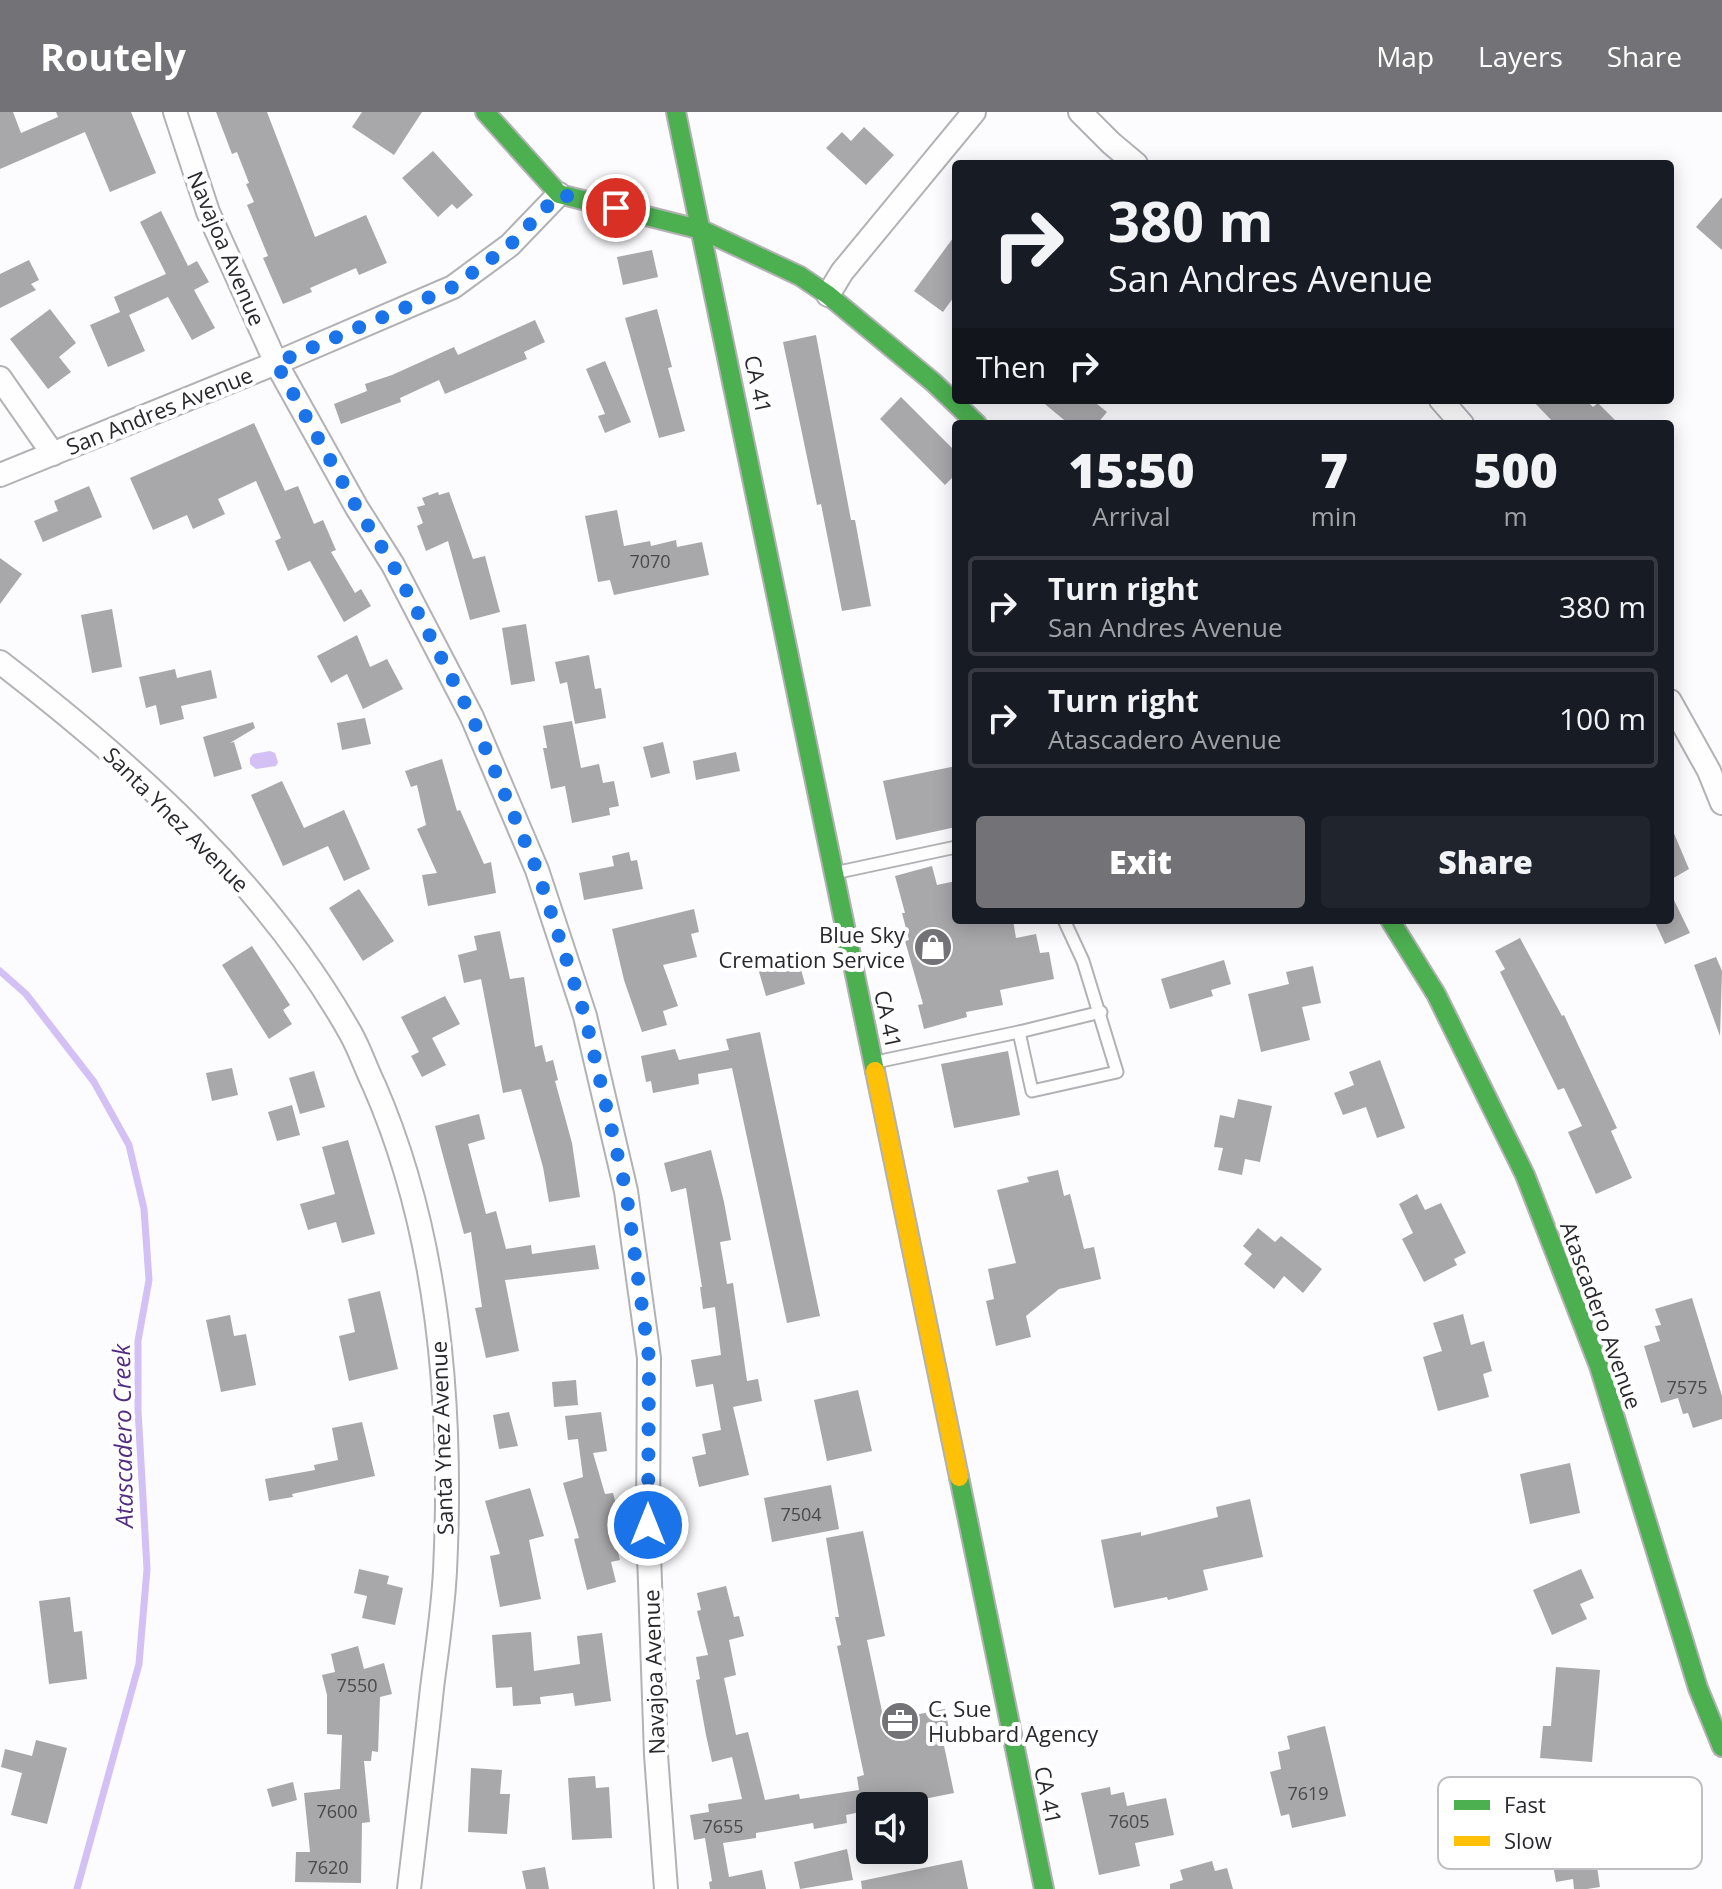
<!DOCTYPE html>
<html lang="en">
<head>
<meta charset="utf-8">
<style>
	body { margin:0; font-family:"Open Sans",sans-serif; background:#20242c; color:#f1f3f6; height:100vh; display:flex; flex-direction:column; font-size:30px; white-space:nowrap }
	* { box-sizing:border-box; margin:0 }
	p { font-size:26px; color:#9ea1a6 }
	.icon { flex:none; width:44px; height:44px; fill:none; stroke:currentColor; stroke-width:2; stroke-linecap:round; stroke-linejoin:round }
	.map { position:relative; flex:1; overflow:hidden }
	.side { position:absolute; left:952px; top:308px; width:722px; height:504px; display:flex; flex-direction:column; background:#171b24; border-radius:8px; box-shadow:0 4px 20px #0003 }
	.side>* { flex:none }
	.guide { position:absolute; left:952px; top:48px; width:722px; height:244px; border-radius:8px; box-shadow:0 4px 20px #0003; background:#171b24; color:#f1f3f6; overflow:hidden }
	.tools { position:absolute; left:856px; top:1680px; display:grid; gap:16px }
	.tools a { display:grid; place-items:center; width:72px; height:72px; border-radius:8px; background:#171b24; box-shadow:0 4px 20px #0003; font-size:40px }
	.pin { position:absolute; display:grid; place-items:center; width:68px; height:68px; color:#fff; margin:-34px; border:4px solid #fff; border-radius:50%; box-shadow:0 2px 8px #0007 }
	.me { position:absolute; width:88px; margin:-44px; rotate:0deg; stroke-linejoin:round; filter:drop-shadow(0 0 6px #0008) }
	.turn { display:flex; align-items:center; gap:28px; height:168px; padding:0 24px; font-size:36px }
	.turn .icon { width:104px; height:104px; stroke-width:2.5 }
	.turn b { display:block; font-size:56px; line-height:68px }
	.then { display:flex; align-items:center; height:76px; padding:0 24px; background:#0003; gap:16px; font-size:30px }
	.eta { display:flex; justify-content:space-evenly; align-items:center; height:136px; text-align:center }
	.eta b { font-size:48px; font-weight:800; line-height:56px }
	.primary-button { display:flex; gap:16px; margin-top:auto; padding:16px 24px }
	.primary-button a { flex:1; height:92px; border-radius:8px; background:#737276; color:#fff; font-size:32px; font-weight:800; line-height:92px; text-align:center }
	.primary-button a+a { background:#20242c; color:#f1f3f6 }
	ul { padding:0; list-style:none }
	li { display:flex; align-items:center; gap:24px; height:100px; margin:0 16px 12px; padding:0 8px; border:4px solid #363941; border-radius:8px }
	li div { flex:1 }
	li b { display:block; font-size:30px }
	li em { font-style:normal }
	header { display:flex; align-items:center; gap:48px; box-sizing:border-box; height:112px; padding:0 40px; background:#737276; color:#fff }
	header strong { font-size:38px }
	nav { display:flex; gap:44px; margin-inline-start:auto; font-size:28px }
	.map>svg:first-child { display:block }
	.water { fill:#d3c0f5 }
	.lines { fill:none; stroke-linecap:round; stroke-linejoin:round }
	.stream { stroke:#d3c0f5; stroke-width:7 }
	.building { fill:#a8a7aa }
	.lane-casing { stroke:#b2b1b4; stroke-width:15 }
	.street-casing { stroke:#b2b1b4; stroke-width:26 }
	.fast-casing { stroke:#b2b1b4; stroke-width:22 }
	.slow-casing { stroke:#b2b1b4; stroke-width:22 }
	.lane { stroke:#fffeff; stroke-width:11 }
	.street { stroke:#fffeff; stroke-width:22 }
	.fast { stroke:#4caf50; stroke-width:18 }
	.slow { stroke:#ffc107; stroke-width:18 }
	.route { stroke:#1a73e8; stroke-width:14; stroke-dasharray:0 25.2 }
	.labels { text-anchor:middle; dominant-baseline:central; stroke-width:8; stroke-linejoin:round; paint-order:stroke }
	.number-label { font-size:18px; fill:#49484c }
	.street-label { font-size:22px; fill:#29282c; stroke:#fff }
	.poi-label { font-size:22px; fill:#29282c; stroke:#fff; text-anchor:end }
	.water-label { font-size:24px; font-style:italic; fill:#522c81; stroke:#fff }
	.key { fill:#fff; stroke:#bfbec0; stroke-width:2 }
	.key-label { font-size:22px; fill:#29282c }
</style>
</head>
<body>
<header>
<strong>Routely</strong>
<nav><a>Map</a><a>Layers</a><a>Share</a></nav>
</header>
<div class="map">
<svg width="1722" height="1777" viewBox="0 0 1722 1777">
	<rect width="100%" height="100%" fill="#fcfbfe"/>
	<path class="water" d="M270,639L275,641L278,650L276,654L256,657L250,652V646L253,642Z"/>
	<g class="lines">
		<path class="stream" d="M0,859L26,882L94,970L129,1033L144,1097L149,1168L138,1229V1298L147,1457L139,1552L77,1777"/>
	</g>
	<g class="building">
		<path d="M0,0H13L21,21L58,5L56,0H131L156,61L110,80L85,20L0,57Z"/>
		<path d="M216,0H267L315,125L366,103L387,151L359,163L356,156L310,176L312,180L283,192L263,146L268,144L247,93L254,90L246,72L249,71L237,40L232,42Z"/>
		<path d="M362,0H422L394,43L352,15Z"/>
		<path d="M864,15L894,43L866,73L826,36L842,20L851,29Z"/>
		<path d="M433,39L473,83L457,97L452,92L438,105L402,66Z"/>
		<path d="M1722,85V138L1696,115Z"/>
		<path d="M161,99L188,154L197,149L209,170L194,178L215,216L192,228L168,185L129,203L145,239L108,255L90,213L120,200L114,185L166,162L140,110Z"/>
		<path d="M956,122V182L943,200L914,179Z"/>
		<path d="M652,138L658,165L623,173L617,145Z"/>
		<path d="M29,148L39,168L31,172L36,178L0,196V162Z"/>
		<path d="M50,197L76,231L59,245L71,260L48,277L10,227Z"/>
		<path d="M657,197L672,255L668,256L685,319L659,326L625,206Z"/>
		<path d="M535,208L545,230L524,240L527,247L445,282L439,268L400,286L401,290L341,312L334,292L367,279L365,272L392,263L454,235L458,243Z"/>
		<path d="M816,223L851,408H855L871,494L842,499L821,392L817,393L783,230Z"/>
		<path d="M605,249L631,310L605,321L598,304L605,302L586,257Z"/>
		<path d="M901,285L956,340V362L945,373L880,307Z"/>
		<path d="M1040,288H1092L1107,300L1097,312H1069Z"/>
		<path d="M1532,288H1586L1593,295L1598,291L1619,312H1555Z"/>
		<path d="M254,311L285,379L298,374L314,412L323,408L336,438L331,440L355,481L361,477L371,494L344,510L310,449L288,459L275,429L281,426L256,369L218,387L225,402L193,417L187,403L153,418L130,366Z"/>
		<path d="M89,374L102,405L43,430L34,409L58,399L54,389Z"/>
		<path d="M438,380L439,383L449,380L473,447L485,444L500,500L470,508L448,429L426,439L417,414L423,411L417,395L425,393L422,386Z"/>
		<path d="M617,398L624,434L650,429L651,434L676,428L677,435L702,430L709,463L614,483L610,468L598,470L585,404Z"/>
		<path d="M0,446L22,462L0,492Z"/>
		<path d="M112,497L122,555L92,561L81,503Z"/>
		<path d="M526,512L535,569L511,573L502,516Z"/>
		<path d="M357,523L370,555L387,547L403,577L363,597L347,562L331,571L317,544Z"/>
		<path d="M589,543L595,577L601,576L606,606L575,612L567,570L560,572L555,550Z"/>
		<path d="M175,557L177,566L211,558L217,586L181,594L184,607L160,613L156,593L146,596L139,565Z"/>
		<path d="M365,606L371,632L342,638L337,611Z"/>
		<path d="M572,609L581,656L599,652L603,671L614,669L619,694L609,696L610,703L572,711L565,674L551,677L543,636H547L543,614Z"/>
		<path d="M253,610L255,616L230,631L234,630L242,657L214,665L203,625Z"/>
		<path d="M663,630L670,661L651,666L643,635Z"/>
		<path d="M736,640L740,659L696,668L693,649Z"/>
		<path d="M442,647L457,699L460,698L484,752L491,750L496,781L428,794L422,763L437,761L417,717L426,713L417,673L411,675L405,659Z"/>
		<path d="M956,654V715L896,728L883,669Z"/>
		<path d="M282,669L304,716L344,698L370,757L344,769L328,734L283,754L251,683Z"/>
		<path d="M1670,712L1689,757L1670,768Z"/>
		<path d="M629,740L631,749L637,748L643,777L584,788L579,761L614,754L612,744Z"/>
		<path d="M932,754L937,773L956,769V808H1013L1016,826L1036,822L1040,841L1049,840L1054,867L1000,878L1003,893L966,900L967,905L924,917L918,893L923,892L905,829L909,828L902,801H905L895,764Z"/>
		<path d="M359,777L394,829L363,849L329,796Z"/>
		<path d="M1670,780L1690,821L1665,832L1654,808H1670Z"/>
		<path d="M694,797L699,820L691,822L697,845L663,853L678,894L663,899L667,913L642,920L624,868L612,817Z"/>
		<path d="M500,819L510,867L524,865L535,935L542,933L546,950L553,948L558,968L555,969L572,1031L580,1085L549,1090L543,1055L521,977L503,981L481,867L464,871L458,843L477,838L474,824Z"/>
		<path d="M1520,826L1562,904L1564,903L1617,1016L1611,1019L1632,1066L1596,1082L1568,1020L1582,1014L1564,976L1558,978L1500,860L1505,857L1495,839Z"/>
		<path d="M252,834L290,893L283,898L292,912L269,927L222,853Z"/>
		<path d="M789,844L793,856L800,854L805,872L766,884L757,853Z"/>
		<path d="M1716,845L1722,859L1720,924L1694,853Z"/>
		<path d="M1224,848L1231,872L1211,878L1213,884L1170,897L1161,867Z"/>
		<path d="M1313,854L1321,891L1302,895L1310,928L1261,940L1248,882L1289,872L1286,860Z"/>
		<path d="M445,884L460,912L432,926L446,953L422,965L411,944L419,940L401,905Z"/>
		<path d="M760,920L820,1204L787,1211L732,956L698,962L699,972L653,981L651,969L646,970L641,944L675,937L679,948L729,938L726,927Z"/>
		<path d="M1008,939L1020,1003L954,1016L941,952Z"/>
		<path d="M1380,948L1405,1016L1377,1026L1366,995L1343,1003L1334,981L1354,973L1349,960Z"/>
		<path d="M232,956L238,983L212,989L206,961Z"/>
		<path d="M314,959L325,995L300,1002L289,966Z"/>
		<path d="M1238,987L1272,994L1260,1050L1245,1047L1242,1063L1218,1058L1223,1036L1214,1035L1220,1003L1234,1006Z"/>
		<path d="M292,993L300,1023L277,1029L268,1000Z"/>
		<path d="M479,1002L485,1027L468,1032L486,1102L496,1099L506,1137L531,1133L532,1142L595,1133L599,1157L505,1168L519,1239L486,1246L475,1196L482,1195L471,1120L464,1122L435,1014Z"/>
		<path d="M348,1028L375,1122L342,1131L336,1110L308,1118L300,1092L335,1082L322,1035Z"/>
		<path d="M711,1038L724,1090L731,1128L720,1130L727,1172L733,1171L747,1269L758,1267L762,1289L733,1295L749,1363L699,1375L692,1345L706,1342L702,1322L721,1318L713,1272L696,1275L691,1248L721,1243L715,1195L703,1197L700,1175H702L686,1076L671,1080L664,1051Z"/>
		<path d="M1058,1058L1064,1084L1070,1082L1084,1137L1094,1135L1101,1167L1059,1177L1026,1204L1031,1225L996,1234L986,1189L994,1187L988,1157L1016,1151L997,1078L1029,1070L1027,1065Z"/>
		<path d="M1417,1082L1425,1098L1441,1091L1466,1141L1454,1147L1457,1153L1424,1170L1402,1127L1413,1121L1399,1092Z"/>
		<path d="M1258,1116L1275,1130L1281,1124L1322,1157L1303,1181L1284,1164L1274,1177L1244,1152L1252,1142L1243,1134Z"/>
		<path d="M380,1179L398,1257L349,1269L339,1224L355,1220L348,1187Z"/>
		<path d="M1692,1186L1722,1284V1307L1693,1316L1688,1301L1683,1302L1678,1286L1661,1291L1644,1234L1660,1229L1655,1214L1661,1213L1655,1197Z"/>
		<path d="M1463,1202L1471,1233L1484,1229L1492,1259L1483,1262L1489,1285L1438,1299L1423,1245L1442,1239L1433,1211Z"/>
		<path d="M230,1203L234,1224L246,1222L256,1273L221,1280L206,1208Z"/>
		<path d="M576,1268L578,1293L554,1295L552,1270Z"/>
		<path d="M858,1278L872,1339L827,1349L814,1288Z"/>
		<path d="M509,1300L518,1334L499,1337L493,1303Z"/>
		<path d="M601,1300L607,1339L593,1341L605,1382L613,1381L620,1407L611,1410L620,1448L611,1450L616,1470L587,1478L574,1427L579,1426L563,1371L583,1365L578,1327L568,1328L565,1304Z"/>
		<path d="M362,1310L375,1364L292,1382L293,1385L269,1389L265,1367L315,1358L314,1353L338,1348L332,1316Z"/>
		<path d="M1570,1351L1580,1401L1530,1412L1520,1362Z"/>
		<path d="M831,1373L839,1417L772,1430L764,1386Z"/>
		<path d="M530,1376L544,1424L529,1428L541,1487L500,1495L490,1444L500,1442L485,1389Z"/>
		<path d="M1250,1387L1263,1445L1203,1458L1208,1478L1168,1488L1167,1485L1114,1496L1101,1428L1141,1420V1424L1218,1405L1216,1395Z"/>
		<path d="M863,1419L885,1524L867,1528L884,1609L945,1597L951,1627L943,1629L954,1681L889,1694H870V1698L846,1703L847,1711L814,1717L813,1711L756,1721V1726L723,1731L729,1765L762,1758L766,1777H710L709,1770L712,1769L705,1726L694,1728L690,1703L709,1700L708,1692L742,1687L732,1645L712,1650L706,1623L696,1568L700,1567L696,1545L708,1543L697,1499L701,1498L697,1481L726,1474L734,1505L739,1504L744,1524L729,1528L736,1563L724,1566L736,1623L748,1620L765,1688L799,1682L800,1687L859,1678L857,1665L864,1663L837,1534L841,1533L835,1505H839L826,1426Z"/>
		<path d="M359,1457L389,1464L387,1472L403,1476L395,1513L362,1506L367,1484L354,1481Z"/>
		<path d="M1581,1457L1594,1486L1580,1492L1587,1507L1552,1523L1533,1478Z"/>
		<path d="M70,1485L74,1520L82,1519L87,1567L49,1572L39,1489Z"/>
		<path d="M531,1520L534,1559L580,1552L577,1524L602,1521L611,1589L575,1594L573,1581L540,1585L541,1592L513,1594L512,1575L496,1576L492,1523Z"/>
		<path d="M358,1534L364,1557L384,1551L392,1582L380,1585L378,1640L372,1639L371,1649H364L370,1710L362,1711L361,1771L295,1770L296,1740H310L304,1681L340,1677L342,1623L327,1622V1583L322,1563L335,1560L331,1542Z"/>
		<path d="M1556,1555L1600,1558L1592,1650L1540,1646L1543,1614H1551Z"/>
		<path d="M1325,1614L1346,1704L1292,1716L1289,1702L1281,1704L1270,1660L1281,1657L1278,1640L1290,1637L1287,1624Z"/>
		<path d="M36,1628L67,1636L47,1712L11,1703L22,1661L1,1655L5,1637L32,1644Z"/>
		<path d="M471,1656L502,1658L500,1682H510L507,1722L468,1720Z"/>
		<path d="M595,1664L596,1676L609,1675L612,1726L572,1728L568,1666Z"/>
		<path d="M293,1670L297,1688L272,1695L267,1677Z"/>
		<path d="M1579,1674L1583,1700L1589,1699L1600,1775L1587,1777H1574L1573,1767L1556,1770L1552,1747L1531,1750L1522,1682Z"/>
		<path d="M1110,1675L1111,1683L1124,1680L1127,1694L1166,1686L1174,1723L1135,1731L1140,1754L1099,1763L1081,1681Z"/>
		<path d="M847,1737L853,1768L800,1777L794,1750Z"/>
		<path d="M962,1748L968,1777H862L861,1769Z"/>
		<path d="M1212,1749L1215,1759L1227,1756L1233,1777H1170V1772L1183,1768L1180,1758Z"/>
		<path d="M545,1755L549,1777H526L522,1759Z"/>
	</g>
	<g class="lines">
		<defs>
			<g id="lane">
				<path d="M839,760L956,735"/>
				<path d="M1019,920L1101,900"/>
				<path d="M876,950L1019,920L1032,979L1117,960L1083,849L1064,808"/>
			</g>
			<g id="street">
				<path d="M175,0L208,100L276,251L357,396L393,453L472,605L537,758L585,904L626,1079L649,1246L648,1413L656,1643L666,1777"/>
				<path d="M1080,0L1111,31L1136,52"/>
				<path d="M828,183L842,160L974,0"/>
				<path d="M0,266L53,342"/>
				<path d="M1441,288L1462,312"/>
				<path d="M0,363L276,251L453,175L510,133L559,82"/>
				<path d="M0,550C135,654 266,771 351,922C360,938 366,957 374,973C440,1124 453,1296 445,1459C443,1498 437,1537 432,1576C425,1643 417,1710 409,1777"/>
				<path d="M1670,589L1709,659L1722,691"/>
			</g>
			<g id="fast">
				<path d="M485,0L559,82L702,118L800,164L828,183L933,270L977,312"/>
				<path d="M676,0L875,959"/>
				<path d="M1390,808L1436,882L1525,1063L1599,1254L1698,1576L1722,1635"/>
				<path d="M959,1365L1044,1777"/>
			</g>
			<path id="slow" d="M875,959L959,1365"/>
		</defs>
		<use href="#lane" class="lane-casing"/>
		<use href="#street" class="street-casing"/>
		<use href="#fast" class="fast-casing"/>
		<use href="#slow" class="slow-casing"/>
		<use href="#lane" class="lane"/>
		<use href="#street" class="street"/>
		<use href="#fast" class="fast"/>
		<use href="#slow" class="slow"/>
	</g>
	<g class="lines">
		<path class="route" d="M616,96L559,82L510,133L453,175L276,251L357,396L393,453L472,605L537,758L585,904L626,1079L649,1246L648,1413"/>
	</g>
	<defs>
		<symbol id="shop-disc" viewBox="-11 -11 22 22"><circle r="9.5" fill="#737276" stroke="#fff"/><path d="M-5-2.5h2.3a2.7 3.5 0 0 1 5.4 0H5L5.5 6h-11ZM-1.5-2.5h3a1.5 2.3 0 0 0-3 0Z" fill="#fff"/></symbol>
		<symbol id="office-disc" viewBox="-11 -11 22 22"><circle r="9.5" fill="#737276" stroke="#fff"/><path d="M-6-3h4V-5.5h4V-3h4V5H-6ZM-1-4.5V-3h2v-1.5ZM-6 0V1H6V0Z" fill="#fff"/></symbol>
	</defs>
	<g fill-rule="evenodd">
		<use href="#shop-disc" x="911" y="813" width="44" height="44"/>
		<use href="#office-disc" x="878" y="1587" width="44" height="44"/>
	</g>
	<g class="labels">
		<g class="number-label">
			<text x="650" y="449">7070</text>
			<text x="1687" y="1275">7575</text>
			<text x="801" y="1402">7504</text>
			<text x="357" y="1573">7550</text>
			<text x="1308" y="1681">7619</text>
			<text x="337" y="1699">7600</text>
			<text x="1129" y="1709">7605</text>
			<text x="723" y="1714">7655</text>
			<text x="328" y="1755">7620</text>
		</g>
		<g class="street-label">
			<text transform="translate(227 136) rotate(67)">Navajoa Avenue</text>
			<text transform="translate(759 272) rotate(78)">CA 41</text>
			<text transform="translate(159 298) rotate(-22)">San Andres Avenue</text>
			<text transform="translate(177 707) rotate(45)">Santa Ynez Avenue</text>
			<text transform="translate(889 907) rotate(78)">CA 41</text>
			<text transform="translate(1602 1203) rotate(70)">Atascadero Avenue</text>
			<text transform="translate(441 1326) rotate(-92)">Santa Ynez Avenue</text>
			<text transform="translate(653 1560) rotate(-92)">Navajoa Avenue</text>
			<text transform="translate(1049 1683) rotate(78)">CA 41</text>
		</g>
		<g class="poi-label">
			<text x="905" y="822">Blue Sky<tspan x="905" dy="25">Cremation Service</tspan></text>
			<text x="928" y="1596" text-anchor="start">C. Sue<tspan x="928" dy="25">Hubbard Agency</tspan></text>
		</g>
		<g class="water-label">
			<text transform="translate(122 1324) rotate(-91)">Atascadero Creek</text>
		</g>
	</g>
	<rect x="1438" y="1665" width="264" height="92" rx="12" class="key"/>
	<rect x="1454" y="1688" width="36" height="10" fill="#4caf50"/>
	<rect x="1454" y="1724" width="36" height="10" fill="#ffc107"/>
	<g class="key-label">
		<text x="1504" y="1701">Fast</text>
		<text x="1504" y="1737">Slow</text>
	</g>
</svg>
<div class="tools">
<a><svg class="icon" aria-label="sound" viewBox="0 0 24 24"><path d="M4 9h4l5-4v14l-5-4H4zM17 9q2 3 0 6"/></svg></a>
</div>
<div class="pin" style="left:616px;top:96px;background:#d93025"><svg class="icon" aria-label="arrive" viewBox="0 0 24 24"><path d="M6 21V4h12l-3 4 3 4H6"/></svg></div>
<svg class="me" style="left:648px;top:1413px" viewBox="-20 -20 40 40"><circle r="17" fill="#1a73e8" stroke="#fff" stroke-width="3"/><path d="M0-11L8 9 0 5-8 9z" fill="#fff"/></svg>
<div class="guide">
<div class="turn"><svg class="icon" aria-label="right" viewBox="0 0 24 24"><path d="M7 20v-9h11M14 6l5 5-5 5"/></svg><div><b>380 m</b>San Andres Avenue</div></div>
<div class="then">Then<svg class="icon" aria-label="right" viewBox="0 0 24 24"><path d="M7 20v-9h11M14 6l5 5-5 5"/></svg></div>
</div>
<section class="side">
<div class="eta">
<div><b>15:50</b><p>Arrival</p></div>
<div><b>7</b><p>min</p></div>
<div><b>500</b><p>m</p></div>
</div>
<ul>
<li><svg class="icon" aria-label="right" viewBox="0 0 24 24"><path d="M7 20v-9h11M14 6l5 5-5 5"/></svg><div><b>Turn right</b><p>San Andres Avenue</p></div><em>380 m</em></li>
<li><svg class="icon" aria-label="right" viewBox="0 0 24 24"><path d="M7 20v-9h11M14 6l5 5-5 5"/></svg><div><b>Turn right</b><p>Atascadero Avenue</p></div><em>100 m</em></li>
</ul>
<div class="primary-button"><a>Exit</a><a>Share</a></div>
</section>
</div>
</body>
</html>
